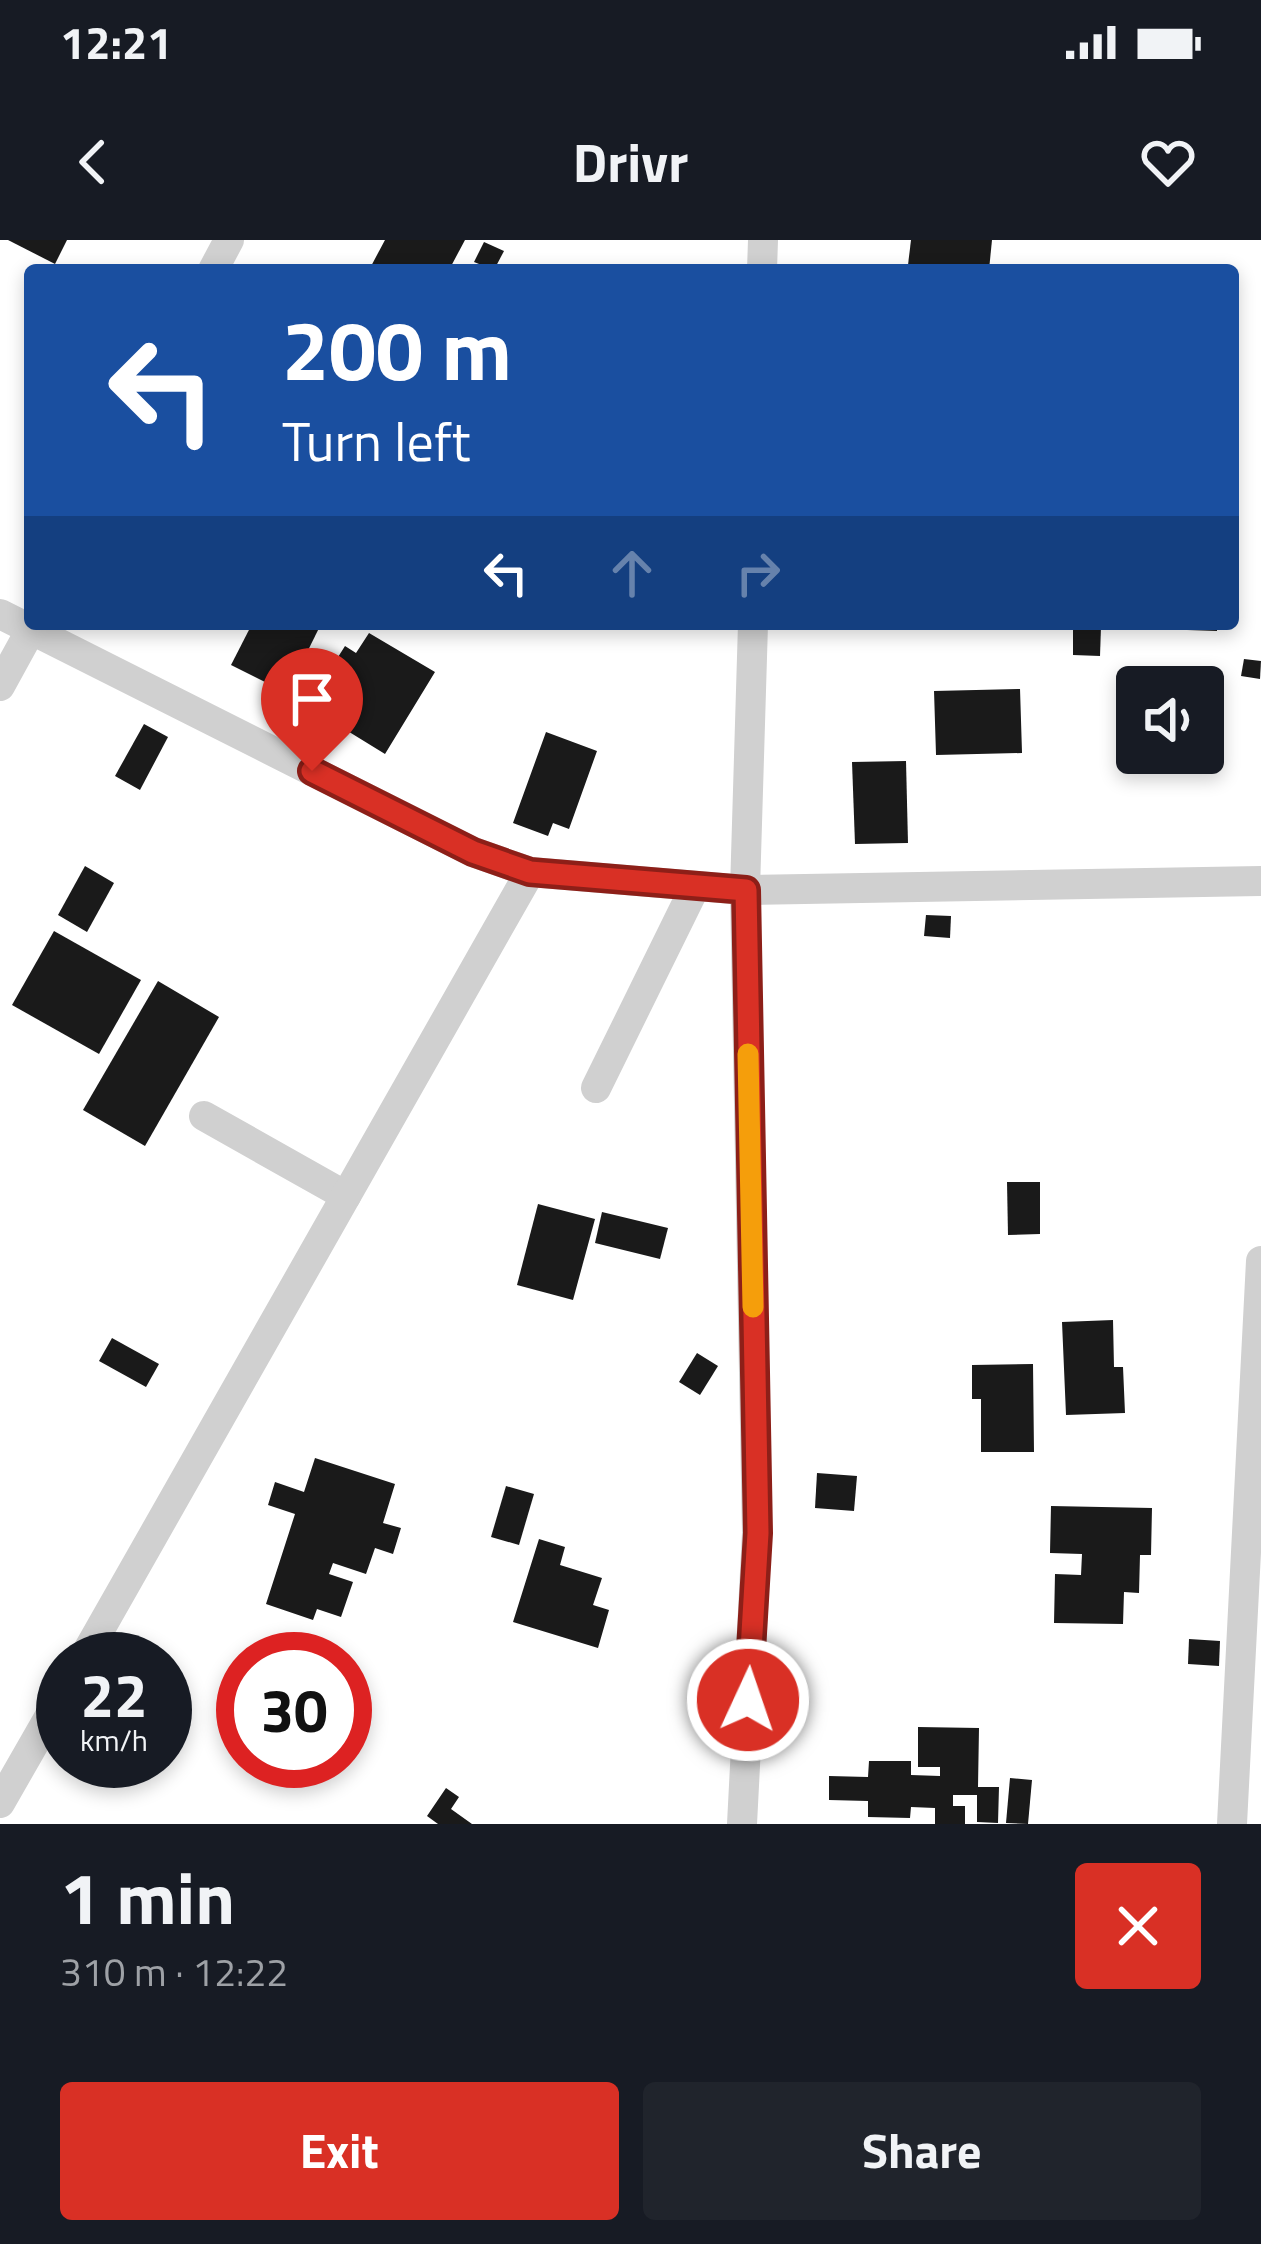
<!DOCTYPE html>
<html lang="en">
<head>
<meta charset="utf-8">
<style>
	body { margin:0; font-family:"Titillium Web",sans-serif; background:#20242c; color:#f1f3f6; height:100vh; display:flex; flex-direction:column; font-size:45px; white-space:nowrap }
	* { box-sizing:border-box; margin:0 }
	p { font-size:39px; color:#9ea1a6 }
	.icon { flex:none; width:66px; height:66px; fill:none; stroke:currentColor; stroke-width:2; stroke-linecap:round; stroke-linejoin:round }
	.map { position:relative; height:1584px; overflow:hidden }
	.drawer { display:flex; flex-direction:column; background:#171b24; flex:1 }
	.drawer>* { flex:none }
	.guide { position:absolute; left:24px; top:24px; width:1215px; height:366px; border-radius:12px; box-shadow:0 6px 18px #0003; background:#1a4fa0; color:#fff; overflow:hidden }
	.controls { position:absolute; left:1116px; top:426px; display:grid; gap:24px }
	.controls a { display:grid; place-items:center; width:108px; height:108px; border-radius:12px; background:#171b24; box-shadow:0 6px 18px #0003; font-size:60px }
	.speed { position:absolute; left:36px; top:1392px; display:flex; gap:24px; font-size:60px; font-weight:700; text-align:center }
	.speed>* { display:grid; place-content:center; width:156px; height:156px; border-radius:50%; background:#171b24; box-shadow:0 6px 18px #0003; line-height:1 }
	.speed small { font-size:30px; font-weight:400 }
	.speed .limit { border:18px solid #d22; background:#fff; color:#111 }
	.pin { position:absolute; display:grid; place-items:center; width:102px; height:102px; color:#fff; margin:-123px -51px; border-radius:50% 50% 50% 0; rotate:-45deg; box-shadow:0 0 12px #0007 }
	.pin .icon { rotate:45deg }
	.me { position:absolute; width:132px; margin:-66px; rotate:3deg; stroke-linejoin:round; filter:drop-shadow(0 0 9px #0008) }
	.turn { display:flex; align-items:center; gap:42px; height:252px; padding:0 60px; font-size:54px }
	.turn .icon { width:156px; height:156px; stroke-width:2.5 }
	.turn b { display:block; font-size:84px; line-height:102px }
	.lanes { display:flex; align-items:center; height:114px; padding:0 60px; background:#0003; justify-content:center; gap:60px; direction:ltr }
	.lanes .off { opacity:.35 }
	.round { display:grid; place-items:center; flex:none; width:126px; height:126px; border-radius:12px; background:#20242c }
	.headline { display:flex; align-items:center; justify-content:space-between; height:204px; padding:0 60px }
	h1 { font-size:72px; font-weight:700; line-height:90px }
	.action { display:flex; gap:24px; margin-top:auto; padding:24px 60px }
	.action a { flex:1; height:138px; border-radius:12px; background:#d93025; color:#fff; font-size:48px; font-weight:700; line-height:138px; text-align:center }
	.action a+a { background:#20242c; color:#f1f3f6 }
	.status { display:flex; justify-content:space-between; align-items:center; height:84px; padding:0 60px; background:#171b24; direction:ltr }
	.status svg { height:33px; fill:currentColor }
	header { display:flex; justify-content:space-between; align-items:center; height:156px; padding:0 60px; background:#171b24; font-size:54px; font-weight:700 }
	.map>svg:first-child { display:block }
	.building { fill:#1a1a1a }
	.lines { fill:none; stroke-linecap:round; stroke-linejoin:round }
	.minor { stroke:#d0d0d0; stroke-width:30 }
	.route-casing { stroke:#8d1f18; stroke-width:30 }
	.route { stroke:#d93025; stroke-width:21 }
	.slow { stroke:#f59e0b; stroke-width:21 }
</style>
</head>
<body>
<div class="status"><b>12:21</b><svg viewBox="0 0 49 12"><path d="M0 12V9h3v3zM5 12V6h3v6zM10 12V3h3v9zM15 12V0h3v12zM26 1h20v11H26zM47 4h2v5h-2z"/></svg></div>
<header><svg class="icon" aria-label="back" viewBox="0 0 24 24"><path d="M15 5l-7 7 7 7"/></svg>Drivr<svg class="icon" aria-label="heart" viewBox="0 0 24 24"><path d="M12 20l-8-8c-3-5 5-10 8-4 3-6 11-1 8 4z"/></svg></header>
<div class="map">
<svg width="1261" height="1584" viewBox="0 0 1261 1584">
	<rect width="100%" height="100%" fill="#fff"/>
	<g class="building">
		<path d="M8,0H67L55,24Z"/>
		<path d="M385,0H465L449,30H369Z"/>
		<path d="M911,0H992L989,30L908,25Z"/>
		<path d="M484,2L504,11L494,30L474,22Z"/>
		<path d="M252,384H321L287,453L231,425Z"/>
		<path d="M1127,384H1217V391L1127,388Z"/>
		<path d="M1073,386L1101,387L1100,416L1073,415Z"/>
		<path d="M369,393L435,432L385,514L320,474L341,441L328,433L345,406L356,413Z"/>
		<path d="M1244,419L1261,421L1260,439L1241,436Z"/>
		<path d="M1020,449L1022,513L936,515L934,451Z"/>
		<path d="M144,484L168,497L140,550L115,536Z"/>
		<path d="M546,492L597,511L569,589L553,583L548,596L513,583Z"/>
		<path d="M906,521L908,603L855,604L852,522Z"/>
		<path d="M85,626L114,643L87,692L58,675Z"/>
		<path d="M926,675L951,676L950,698L924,696Z"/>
		<path d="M54,691L141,740L99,814L12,765Z"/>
		<path d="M158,741L219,777L145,906L83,870Z"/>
		<path d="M1007,942H1040V994L1008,995Z"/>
		<path d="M538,964L595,979L573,1060L517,1045Z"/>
		<path d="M602,972L668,988L660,1019L595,1003Z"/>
		<path d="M1113,1080L1114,1127H1123L1125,1173L1066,1175L1062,1082Z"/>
		<path d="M112,1098L159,1124L146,1147L99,1121Z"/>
		<path d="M697,1113L718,1126L700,1155L679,1142Z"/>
		<path d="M1033,1124L1034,1212H981V1159H972V1125Z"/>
		<path d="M315,1218L395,1244L383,1283L401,1288L393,1314L375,1308L366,1334L333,1323L329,1334L353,1342L341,1377L317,1369L313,1380L266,1364L295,1274L268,1265L275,1242L304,1252Z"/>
		<path d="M817,1233L857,1236L854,1271L815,1268Z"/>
		<path d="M506,1246L534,1254L519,1305L491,1297Z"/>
		<path d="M1051,1266L1152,1268L1151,1315H1140L1139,1353L1124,1352L1123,1384L1054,1383L1055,1334L1081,1335L1082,1314L1050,1313Z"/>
		<path d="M539,1299L565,1307L560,1325L602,1338L593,1365L609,1370L598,1408L513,1382Z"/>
		<path d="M1189,1399L1220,1401L1219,1426L1188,1424Z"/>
		<path d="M918,1487L979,1488L978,1547H999L998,1583L977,1582V1555H953V1566H965V1584H935V1568L911,1567L910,1578L868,1577V1561L829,1560V1536L868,1537L869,1521H911V1535L940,1536V1527H918Z"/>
		<path d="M1010,1538L1032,1540L1028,1584L1006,1583Z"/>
		<path d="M446,1548L459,1557L451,1569L472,1584H438L427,1576Z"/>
	</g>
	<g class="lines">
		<g class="minor">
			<path d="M213,30L229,0"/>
			<path d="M762,30L763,0"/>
			<path d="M0,374L473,612L530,632L745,650L1261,641"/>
			<path d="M0,446L34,384"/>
			<path d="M596,848L695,647"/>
			<path d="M204,876L346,956"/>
			<path d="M83,1419L530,632"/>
			<path d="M0,1563L63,1453"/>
			<path d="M742,1584L757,1293L745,650L753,384"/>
			<path d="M1232,1584L1261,1021"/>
		</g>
	</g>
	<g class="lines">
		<defs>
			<path id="route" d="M312,531L473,612L530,632L746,650L758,1293L748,1460"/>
		</defs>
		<use href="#route" class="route-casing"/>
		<use href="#route" class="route"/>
		<path class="slow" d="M748,814L753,1067"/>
	</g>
</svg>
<div class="controls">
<a><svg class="icon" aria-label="sound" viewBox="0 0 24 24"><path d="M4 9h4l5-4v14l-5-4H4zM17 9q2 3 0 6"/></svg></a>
</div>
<div class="speed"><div>22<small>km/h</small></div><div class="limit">30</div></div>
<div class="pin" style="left:312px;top:531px;background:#d93025"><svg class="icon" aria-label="arrive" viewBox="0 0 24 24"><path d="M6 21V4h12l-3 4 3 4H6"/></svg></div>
<svg class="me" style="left:748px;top:1460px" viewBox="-20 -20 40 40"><circle r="17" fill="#d93025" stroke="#fff" stroke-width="3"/><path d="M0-11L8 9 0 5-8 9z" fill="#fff"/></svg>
<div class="guide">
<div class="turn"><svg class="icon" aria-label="left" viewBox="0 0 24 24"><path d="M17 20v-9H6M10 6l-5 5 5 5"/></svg><div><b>200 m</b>Turn left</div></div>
<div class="lanes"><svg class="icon" aria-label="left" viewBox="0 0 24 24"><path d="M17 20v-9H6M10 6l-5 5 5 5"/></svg><svg class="icon off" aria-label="ahead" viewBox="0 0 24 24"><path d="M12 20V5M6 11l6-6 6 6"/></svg><svg class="icon off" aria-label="right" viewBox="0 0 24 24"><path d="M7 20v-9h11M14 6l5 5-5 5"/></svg></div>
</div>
</div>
<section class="drawer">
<div class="headline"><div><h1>1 min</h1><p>310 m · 12:22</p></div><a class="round" style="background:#d93025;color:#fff"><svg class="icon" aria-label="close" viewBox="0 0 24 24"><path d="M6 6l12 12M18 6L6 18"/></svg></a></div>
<div class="action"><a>Exit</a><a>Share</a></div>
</section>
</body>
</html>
